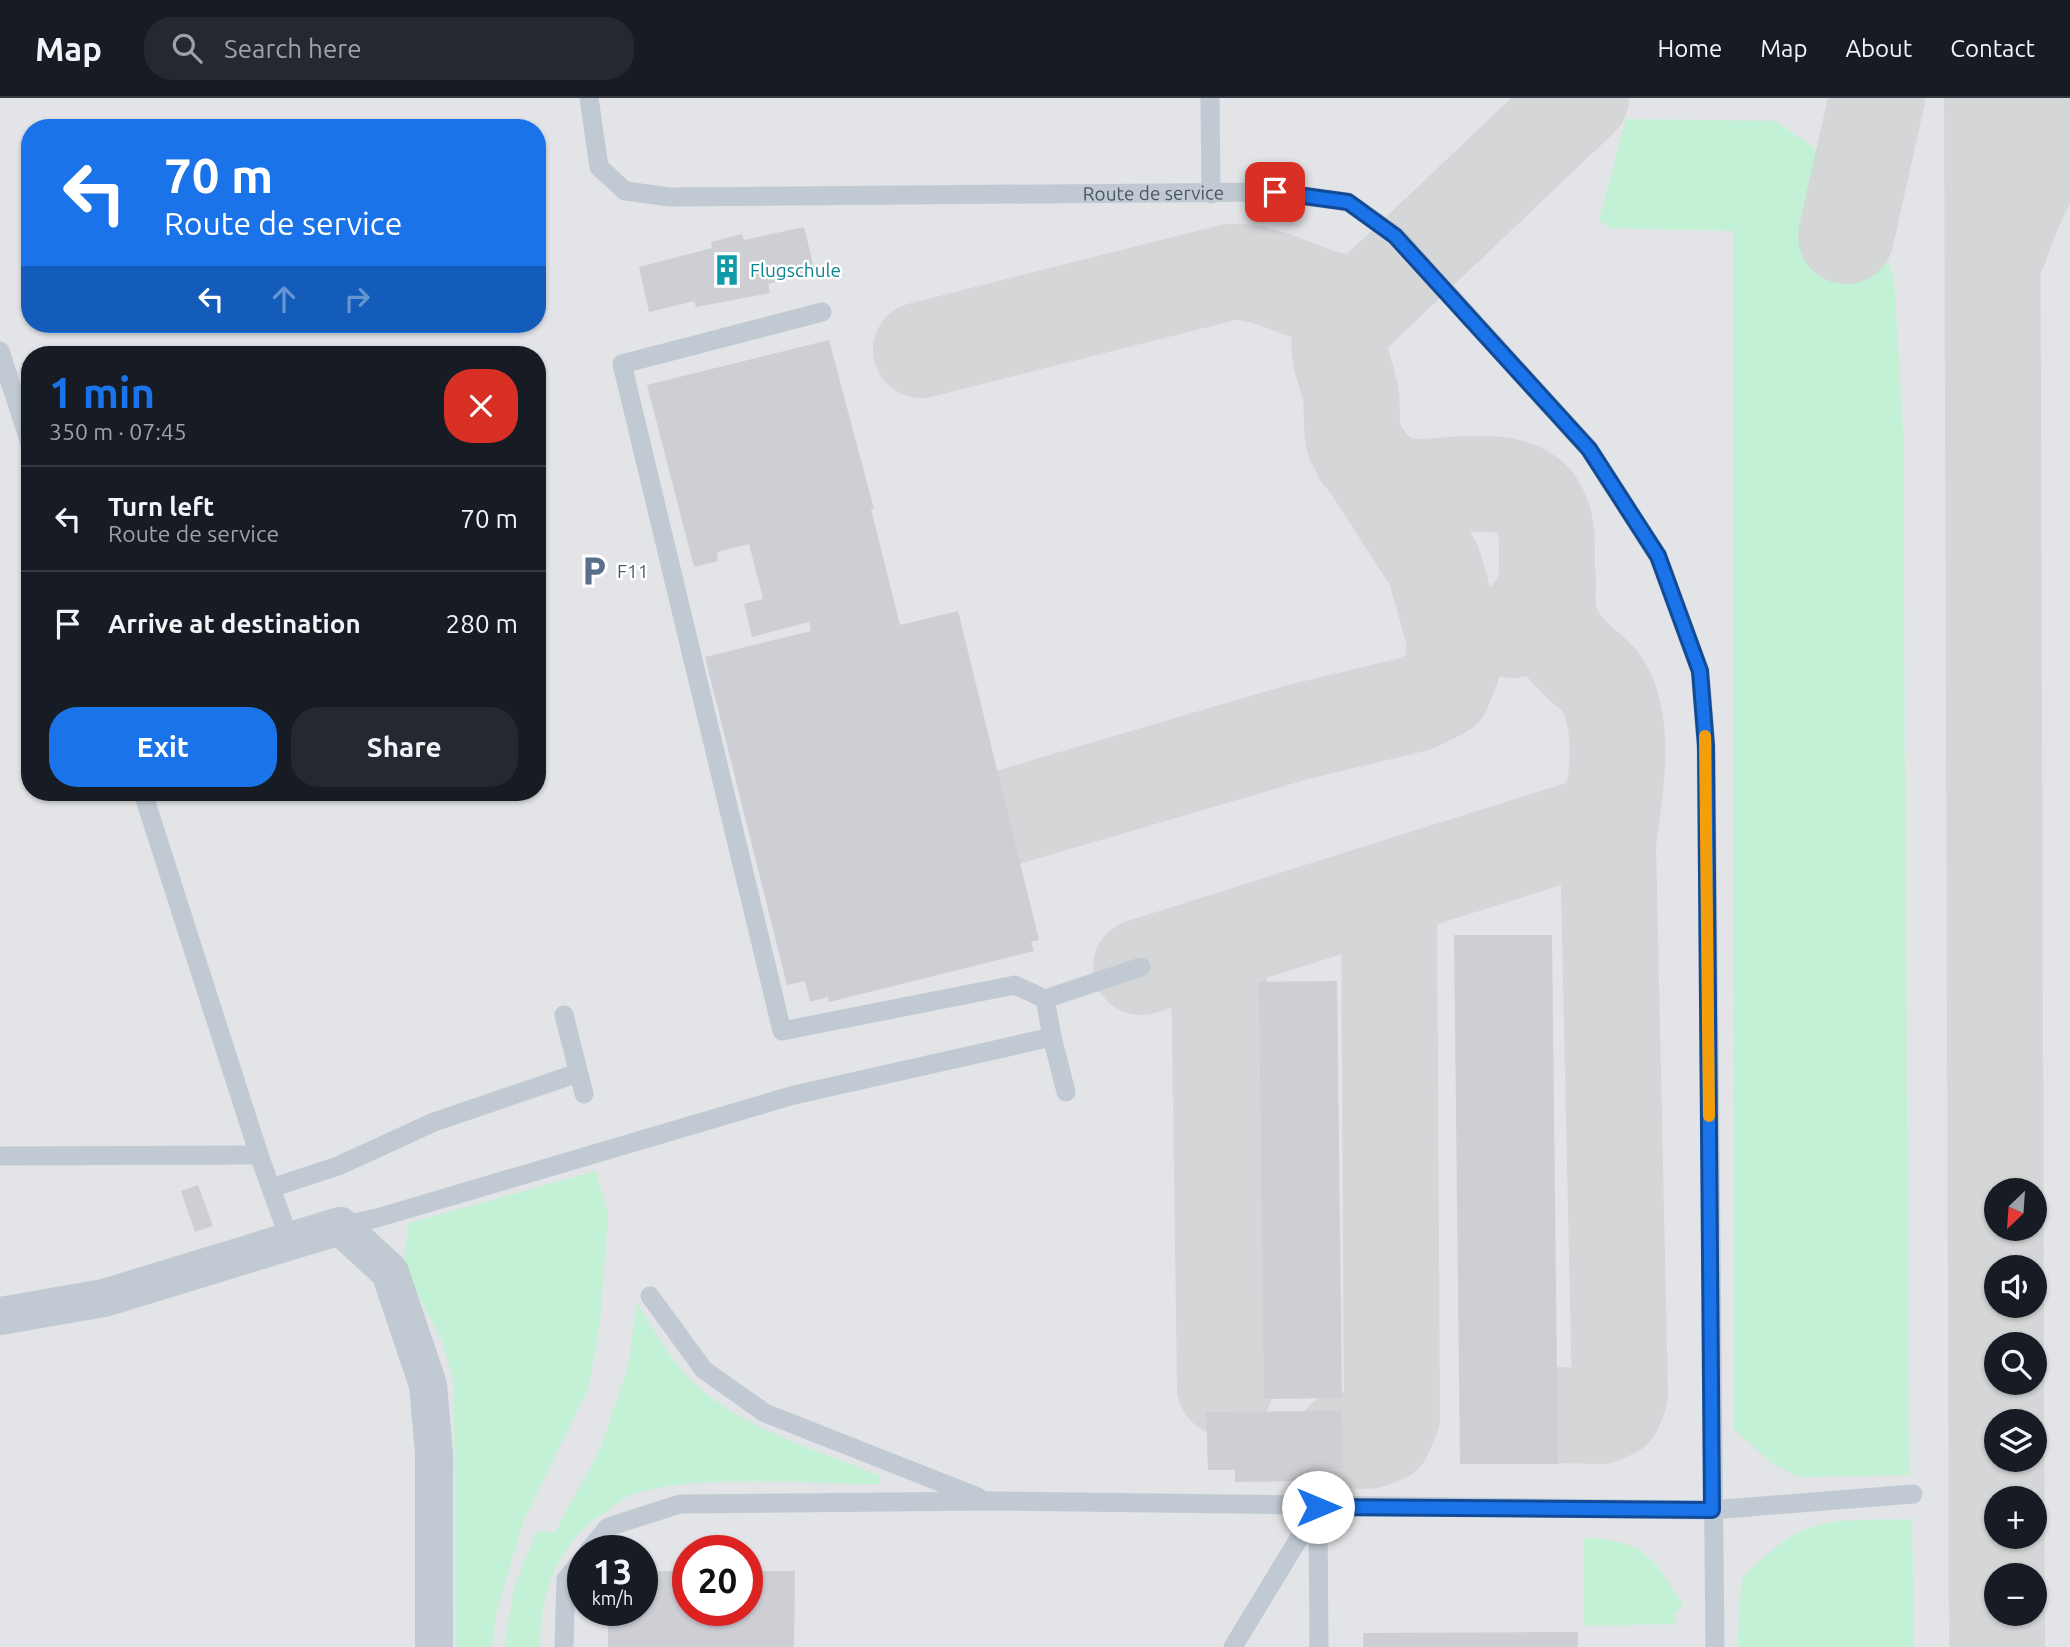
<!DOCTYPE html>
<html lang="en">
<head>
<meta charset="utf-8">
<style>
	body { margin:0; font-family:Ubuntu,sans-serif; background:#242831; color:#f1f3f6; height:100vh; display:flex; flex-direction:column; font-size:26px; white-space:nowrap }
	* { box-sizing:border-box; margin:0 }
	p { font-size:23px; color:#9ea1a6 }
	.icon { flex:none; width:38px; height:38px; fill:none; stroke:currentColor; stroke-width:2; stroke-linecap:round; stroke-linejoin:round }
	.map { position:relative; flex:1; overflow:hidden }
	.sheet { position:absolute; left:21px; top:248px; width:525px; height:455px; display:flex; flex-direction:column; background:#171b24; border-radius:28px; box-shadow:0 2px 5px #0004 }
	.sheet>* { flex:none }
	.top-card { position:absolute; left:21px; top:21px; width:525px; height:214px; border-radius:28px; box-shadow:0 2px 5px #0004; background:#1a73e8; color:#fff; overflow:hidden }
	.needle { width:46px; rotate:205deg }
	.buttons { position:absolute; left:1984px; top:1080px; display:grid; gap:14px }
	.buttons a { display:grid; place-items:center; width:63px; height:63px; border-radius:50%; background:#171b24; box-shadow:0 2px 5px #0004; font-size:35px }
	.speed { position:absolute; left:567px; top:1437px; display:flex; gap:14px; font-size:35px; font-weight:700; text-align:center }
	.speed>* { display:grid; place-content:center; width:91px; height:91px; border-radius:50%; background:#171b24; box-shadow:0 2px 5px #0004; line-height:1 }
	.speed small { font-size:18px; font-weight:400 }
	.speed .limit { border:10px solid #d22; background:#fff; color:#111 }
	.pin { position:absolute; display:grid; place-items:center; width:60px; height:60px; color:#fff; margin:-30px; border-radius:14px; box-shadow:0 4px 10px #0006 }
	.me { position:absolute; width:77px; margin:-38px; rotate:90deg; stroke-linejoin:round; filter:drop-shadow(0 0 5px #0008) }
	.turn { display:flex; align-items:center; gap:24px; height:147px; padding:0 28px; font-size:32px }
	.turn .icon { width:91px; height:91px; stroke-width:2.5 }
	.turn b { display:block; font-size:49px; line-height:60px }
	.lanes { display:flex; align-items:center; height:66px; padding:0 28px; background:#0003; justify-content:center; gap:35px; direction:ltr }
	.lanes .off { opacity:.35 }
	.round { display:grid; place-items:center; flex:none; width:74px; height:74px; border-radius:28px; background:#242831 }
	.head { display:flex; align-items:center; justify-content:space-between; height:119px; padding:0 28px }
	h1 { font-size:42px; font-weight:700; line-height:52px; color:#1a73e8 }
	.action { display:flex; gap:14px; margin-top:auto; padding:14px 28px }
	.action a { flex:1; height:80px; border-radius:28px; background:#1a73e8; color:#fff; font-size:28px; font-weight:700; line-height:80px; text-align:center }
	.action a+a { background:#242831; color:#f1f3f6 }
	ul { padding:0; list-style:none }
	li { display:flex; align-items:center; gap:21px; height:105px; padding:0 28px; border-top:2px solid #363941 }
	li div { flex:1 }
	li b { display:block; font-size:26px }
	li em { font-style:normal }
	header { display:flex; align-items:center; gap:42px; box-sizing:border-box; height:98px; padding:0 35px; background:#171b24; border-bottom:2px solid #363941 }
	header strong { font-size:33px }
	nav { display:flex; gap:38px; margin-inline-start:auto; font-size:24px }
	.search { width:490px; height:63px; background:#242831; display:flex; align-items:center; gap:18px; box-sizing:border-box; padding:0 24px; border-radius:28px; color:#9ea1a6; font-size:26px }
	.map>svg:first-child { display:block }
	.airport { fill:#e2e4e7; fill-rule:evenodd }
	.green { fill:#c3f1d5 }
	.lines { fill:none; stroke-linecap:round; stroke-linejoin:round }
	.taxiway { stroke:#d5d6d8; stroke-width:96 }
	.building { fill:#cdcfd5 }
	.service { stroke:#c1cad2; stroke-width:19 }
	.minor { stroke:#c1cad2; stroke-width:38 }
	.route-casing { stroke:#114b97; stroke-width:18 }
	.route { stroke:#1a73e8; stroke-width:12 }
	.slow { stroke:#f59e0b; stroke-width:12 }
	.labels { text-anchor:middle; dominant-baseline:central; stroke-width:5; stroke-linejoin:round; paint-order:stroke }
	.street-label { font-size:19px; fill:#4a5661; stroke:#fff }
	.culture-label { font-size:19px; fill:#0d838f; stroke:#fff; text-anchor:start }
	.service-label { font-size:19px; fill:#4e5e75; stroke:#fff; text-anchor:start }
</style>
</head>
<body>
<header>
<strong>Map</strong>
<div class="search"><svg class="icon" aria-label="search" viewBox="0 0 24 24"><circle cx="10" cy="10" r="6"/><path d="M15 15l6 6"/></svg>Search here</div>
<nav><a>Home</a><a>Map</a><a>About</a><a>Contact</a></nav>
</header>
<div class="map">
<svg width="2070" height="1549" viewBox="0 0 2070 1549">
	<rect width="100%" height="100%" fill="#f5f3f3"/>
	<path class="airport" d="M0,0H2070V1549H0ZM30,30H537V226H30ZM30,257H537V695H30ZM1997,1092H2035V1130H1997ZM1997,1169H2035V1208H1997ZM1997,1246H2035V1284H1997ZM1997,1323H2035V1362H1997ZM1997,1400H2035V1438H1997ZM583,1452H642V1512H583ZM688,1452H747V1512H688ZM1997,1477H2035V1516H1997Z"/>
	<g class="green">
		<path d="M1626,21L1776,23L1813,49L1876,131L1894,180L1903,332L1909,1377L1800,1379L1773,1366L1734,1331L1733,133L1610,130L1599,122Z"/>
		<path d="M596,1073L608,1118L600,1225L588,1291L523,1424L496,1516L492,1549H456L454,1285L443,1245L403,1167L409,1125Z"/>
		<path d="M637,1204C652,1229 666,1254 685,1276C730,1327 819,1353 881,1378L879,1386C806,1386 703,1375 634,1396C624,1399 615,1407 607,1413C558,1443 540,1494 540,1549H504L514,1491L536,1434H555L599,1353L628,1270Z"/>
		<path d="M1912,1421L1914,1549H1737L1742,1480C1805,1415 1827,1423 1912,1421Z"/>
		<path d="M1583,1440C1642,1441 1654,1459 1683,1507L1675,1516L1676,1526L1584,1528Z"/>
	</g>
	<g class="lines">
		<g class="taxiway">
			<path d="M1992,0L1997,1549"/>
			<path d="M1846,138L1877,0"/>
			<path d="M2000,149C2016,99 2039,59 2070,17"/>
			<path d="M921,252L1230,174C1279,171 1321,213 1366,203"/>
			<path d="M1361,357C1373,370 1385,386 1404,388C1444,394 1523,366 1542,417C1548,432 1547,449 1547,465C1549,493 1537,517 1512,532"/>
			<path d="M1548,481C1546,523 1551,537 1581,566C1587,572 1597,578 1601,585C1629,625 1614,699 1608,744L1620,1297L1614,1312L1601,1318L1557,1317"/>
			<path d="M1009,719L1298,634L1415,606L1443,592L1453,567L1455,542L1434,467L1354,343C1350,327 1353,313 1351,298C1346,266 1334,263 1342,227L1581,0"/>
			<path d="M1141,869L1586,729L1608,712L1615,689"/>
			<path d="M1225,1289L1219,868L1226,851L1238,839"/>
			<path d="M1343,1342L1368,1343L1384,1337L1392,1319L1389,801L1396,791"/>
		</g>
	</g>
	<g class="building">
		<path d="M804,129L815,174L768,186L770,195L696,209L694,203L649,214L639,169L712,150L711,144L742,136L744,142Z"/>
		<path d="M829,242L874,411H871L900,527L958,513L1039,842L1031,844L1034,853L829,904L828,899L810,904L805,883L787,887L705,559L811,533L809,524L752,539L744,506L763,501L749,446L717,454L718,463L694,469L647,287Z"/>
		<path d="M1454,837H1552L1558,1366H1460Z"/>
		<path d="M1337,883L1342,1300L1264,1301L1259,884Z"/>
		<path d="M198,1087L213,1128L195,1134L181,1093Z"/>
		<path d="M1342,1313L1343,1371H1315V1383L1235,1384V1372H1208L1206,1314Z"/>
		<path d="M642,1473H688V1512H747V1473H795L794,1549H608V1512H642Z"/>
		<path d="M1578,1534V1549H1363V1535Z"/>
	</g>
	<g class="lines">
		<g class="service">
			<path id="s1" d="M589,0L599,69L625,93L670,99L1275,94L1348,104L1396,138L1589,351L1658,458L1700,573L1706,648L1715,1549"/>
			<path d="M1210,0L1211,96"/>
			<path d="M822,214L622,266L782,933L1015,887L1045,901L1141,869"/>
			<path d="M0,253L30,345"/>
			<path d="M564,917L584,996"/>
			<path d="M1052,939L1066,994"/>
			<path d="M259,1057L290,1143"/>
			<path d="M0,1058L259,1057L143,695"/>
			<path d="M271,1090L338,1068L434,1024L578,975"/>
			<path d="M340,1128L377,1120L794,997L1052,939L1045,901"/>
			<path d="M650,1198L704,1272L765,1315L978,1399"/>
			<path d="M1318,1410L1319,1549"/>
			<path d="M589,1452L608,1429L680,1406L988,1403L1712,1412L1913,1396"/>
			<path d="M564,1549L566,1481L583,1461"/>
			<path d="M1233,1549L1318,1409"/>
		</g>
		<path class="minor" d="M0,1218L104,1200L340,1128L390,1174L428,1287L434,1355V1549"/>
	</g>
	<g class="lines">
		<defs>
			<path id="route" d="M1275,94L1348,104L1395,138L1589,351L1658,458L1700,573L1706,648L1712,1412L1318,1409"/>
		</defs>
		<use href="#route" class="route-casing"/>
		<use href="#route" class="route"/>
		<path class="slow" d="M1705,638L1709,1018"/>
	</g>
	<defs>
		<symbol id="building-bare" viewBox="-9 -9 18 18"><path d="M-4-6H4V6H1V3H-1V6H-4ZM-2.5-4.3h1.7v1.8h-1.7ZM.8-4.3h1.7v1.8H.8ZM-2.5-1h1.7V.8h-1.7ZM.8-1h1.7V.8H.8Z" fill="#0f9aa8" stroke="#fff" stroke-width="2.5" paint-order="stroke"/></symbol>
		<symbol id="parking-bare" viewBox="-9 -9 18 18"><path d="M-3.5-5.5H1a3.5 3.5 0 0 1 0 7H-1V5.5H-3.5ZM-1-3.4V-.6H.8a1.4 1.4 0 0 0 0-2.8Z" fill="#5c6f8a" stroke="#fff" stroke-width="2.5" paint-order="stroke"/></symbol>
	</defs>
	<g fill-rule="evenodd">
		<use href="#building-bare" x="705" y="150" width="44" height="44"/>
		<use href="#parking-bare" x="572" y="451" width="44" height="44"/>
	</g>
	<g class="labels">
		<g class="street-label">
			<text stroke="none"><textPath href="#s1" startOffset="634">Route de service</textPath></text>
		</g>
		<g class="culture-label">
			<text x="750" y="172">Flugschule</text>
		</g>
		<g class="service-label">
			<text x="617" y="473">F11</text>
		</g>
	</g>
</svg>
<div class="buttons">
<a><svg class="needle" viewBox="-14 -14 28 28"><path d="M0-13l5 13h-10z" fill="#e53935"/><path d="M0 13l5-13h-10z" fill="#9ea1a6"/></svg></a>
<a><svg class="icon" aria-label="sound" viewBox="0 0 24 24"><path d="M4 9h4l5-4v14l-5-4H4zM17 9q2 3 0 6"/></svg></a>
<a><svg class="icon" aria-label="search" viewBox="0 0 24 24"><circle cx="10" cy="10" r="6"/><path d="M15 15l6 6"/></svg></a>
<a><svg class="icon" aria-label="layers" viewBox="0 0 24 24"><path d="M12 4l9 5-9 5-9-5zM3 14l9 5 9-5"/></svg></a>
<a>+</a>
<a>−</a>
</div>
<div class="speed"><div>13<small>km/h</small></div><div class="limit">20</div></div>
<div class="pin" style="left:1275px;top:94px;background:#d93025"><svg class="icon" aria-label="arrive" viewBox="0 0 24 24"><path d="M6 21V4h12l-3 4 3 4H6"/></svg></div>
<svg class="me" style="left:1318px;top:1409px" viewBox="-20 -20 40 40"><circle r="19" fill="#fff"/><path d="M0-13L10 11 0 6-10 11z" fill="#1a73e8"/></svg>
<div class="top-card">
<div class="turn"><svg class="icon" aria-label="left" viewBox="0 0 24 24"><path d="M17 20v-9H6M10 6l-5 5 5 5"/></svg><div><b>70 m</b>Route de service</div></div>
<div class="lanes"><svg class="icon" aria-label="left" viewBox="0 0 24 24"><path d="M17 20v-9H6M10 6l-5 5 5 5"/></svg><svg class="icon off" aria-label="ahead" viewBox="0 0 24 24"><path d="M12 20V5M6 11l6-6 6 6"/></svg><svg class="icon off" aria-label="right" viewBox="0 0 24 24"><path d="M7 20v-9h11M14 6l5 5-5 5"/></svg></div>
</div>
<section class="sheet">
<div class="head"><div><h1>1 min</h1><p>350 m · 07:45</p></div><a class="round" style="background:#d93025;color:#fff"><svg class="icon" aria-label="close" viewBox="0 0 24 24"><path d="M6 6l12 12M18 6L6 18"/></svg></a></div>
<ul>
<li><svg class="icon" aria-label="left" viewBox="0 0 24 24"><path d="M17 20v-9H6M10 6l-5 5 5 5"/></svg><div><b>Turn left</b><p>Route de service</p></div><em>70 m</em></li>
<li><svg class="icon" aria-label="arrive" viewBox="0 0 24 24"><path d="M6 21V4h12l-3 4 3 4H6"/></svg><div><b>Arrive at destination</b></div><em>280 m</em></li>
</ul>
<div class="action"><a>Exit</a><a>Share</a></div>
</section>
</div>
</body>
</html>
